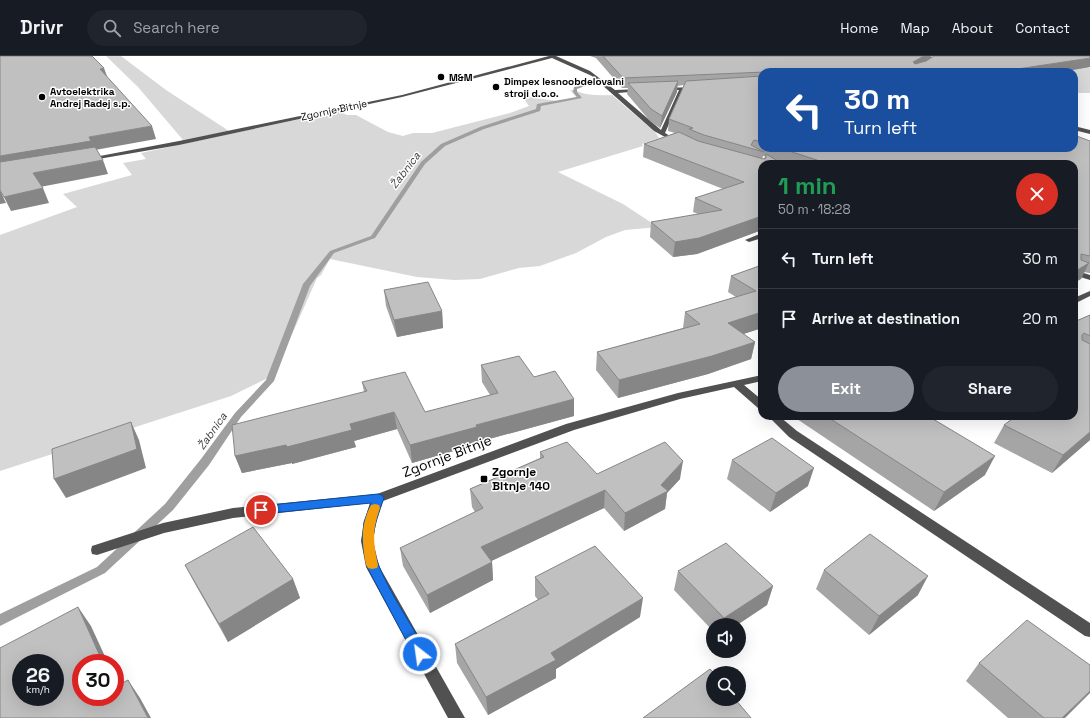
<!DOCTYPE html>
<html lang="en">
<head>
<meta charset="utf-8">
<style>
	body { margin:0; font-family:"Space Grotesk",sans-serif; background:#20242c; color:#f1f3f6; height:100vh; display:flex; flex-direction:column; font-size:15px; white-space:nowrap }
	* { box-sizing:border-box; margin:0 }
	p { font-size:13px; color:#9ea1a6 }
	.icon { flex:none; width:22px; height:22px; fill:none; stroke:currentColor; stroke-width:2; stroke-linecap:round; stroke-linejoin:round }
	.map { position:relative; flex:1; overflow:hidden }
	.side { position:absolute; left:758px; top:104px; width:320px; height:260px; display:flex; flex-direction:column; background:#171b24; border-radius:12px; box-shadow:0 4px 16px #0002 }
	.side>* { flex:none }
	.guide { position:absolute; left:758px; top:12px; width:320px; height:84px; border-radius:12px; box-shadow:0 4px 16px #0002; background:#1a4fa0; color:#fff; overflow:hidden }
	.tools { position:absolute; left:706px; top:562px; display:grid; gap:8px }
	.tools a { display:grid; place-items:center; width:40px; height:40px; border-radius:50%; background:#171b24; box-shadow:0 4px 16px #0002; font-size:20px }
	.speed { position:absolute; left:12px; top:598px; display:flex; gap:8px; font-size:20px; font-weight:700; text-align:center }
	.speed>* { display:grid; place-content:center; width:52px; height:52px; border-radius:50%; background:#171b24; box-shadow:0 4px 16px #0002; line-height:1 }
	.speed small { font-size:10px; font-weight:400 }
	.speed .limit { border:6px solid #d22; background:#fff; color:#111 }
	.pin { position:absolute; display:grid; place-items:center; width:34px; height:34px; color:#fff; margin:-17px; border:2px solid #fff; border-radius:50%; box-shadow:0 1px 4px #0007 }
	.me { position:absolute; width:44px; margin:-22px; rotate:330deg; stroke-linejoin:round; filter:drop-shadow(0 0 3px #0008) }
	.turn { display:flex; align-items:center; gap:14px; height:84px; padding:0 20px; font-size:18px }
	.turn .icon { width:52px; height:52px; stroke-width:2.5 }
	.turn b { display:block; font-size:28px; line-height:34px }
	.round { display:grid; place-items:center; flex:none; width:42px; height:42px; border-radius:21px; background:#20242c }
	.summary { display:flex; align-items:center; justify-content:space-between; height:68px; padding:0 20px }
	h1 { font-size:24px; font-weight:600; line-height:30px; color:#1e9e55 }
	.primary-button { display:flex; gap:8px; margin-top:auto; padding:8px 20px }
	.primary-button a { flex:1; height:46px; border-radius:24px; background:#8c9099; color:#fff; font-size:16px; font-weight:600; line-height:46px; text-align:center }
	.primary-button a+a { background:#20242c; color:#f1f3f6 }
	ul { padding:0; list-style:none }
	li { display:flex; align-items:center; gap:12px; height:60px; padding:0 20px; border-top:1px solid #363941 }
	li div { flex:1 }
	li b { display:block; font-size:15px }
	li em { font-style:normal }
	header { display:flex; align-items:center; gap:24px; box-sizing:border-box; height:56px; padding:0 20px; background:#171b24; border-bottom:1px solid #363941 }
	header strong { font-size:19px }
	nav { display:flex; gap:22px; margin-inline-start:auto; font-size:14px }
	.search { width:280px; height:36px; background:#20242c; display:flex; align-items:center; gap:10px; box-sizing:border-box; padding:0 14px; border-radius:22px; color:#9ea1a6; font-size:15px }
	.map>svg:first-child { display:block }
	.green { fill:#d8d8d8 }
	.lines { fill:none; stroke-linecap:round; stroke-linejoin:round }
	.stream { fill:#9f9f9f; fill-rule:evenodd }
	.minor { fill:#515151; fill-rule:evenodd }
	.wall { fill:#a5a5a5; fill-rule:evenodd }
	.shaded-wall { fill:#868686 }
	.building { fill:#c0c0c0; stroke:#868686; fill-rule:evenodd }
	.route { fill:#1a73e8; stroke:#114b97 }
	.slow { fill:#f59e0b }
	.poi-dot { fill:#000; stroke:#fff; stroke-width:1.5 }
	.labels { text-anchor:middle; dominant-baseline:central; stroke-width:3; stroke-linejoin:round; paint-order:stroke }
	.far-poi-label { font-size:10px; font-weight:bold; fill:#000; stroke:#fff; text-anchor:start }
	.far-street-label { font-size:10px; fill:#000; stroke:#fff }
	.far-water-label { font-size:11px; font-style:italic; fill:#404040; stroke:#fff }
	.poi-label { font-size:12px; font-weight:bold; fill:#000; stroke:#fff; text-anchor:start }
	.near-street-label { font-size:14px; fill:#000; stroke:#fff }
</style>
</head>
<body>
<header>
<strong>Drivr</strong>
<div class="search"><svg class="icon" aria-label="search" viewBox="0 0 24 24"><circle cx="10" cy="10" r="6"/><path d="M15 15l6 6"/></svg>Search here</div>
<nav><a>Home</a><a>Map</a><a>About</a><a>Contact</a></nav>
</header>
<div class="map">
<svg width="1090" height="662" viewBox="0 0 1090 662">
	<rect width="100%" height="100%" fill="#fff"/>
	<g class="green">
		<path d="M106,0H121L166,34L229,75L183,84L138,31Z"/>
		<path d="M1087,12H1090V37H1074V16H1007Z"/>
		<path d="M570,34H575C582,39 603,40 612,39L656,77L659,82L642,88L643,90L558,116L623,148L658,171L625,174L606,181L576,197L540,210L519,212L480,223L454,224L417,221L330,203L321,219L317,222L274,319L231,340L0,415V179L77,151L63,138L132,119L123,107L146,103L141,97L337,55L347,59H356L388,76L403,80L413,77H432L510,57L529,50L524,43L528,41L557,45L576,41Z"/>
	</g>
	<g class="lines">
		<path class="stream" d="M629,24L630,26L585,30L577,33V36L582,42L541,50L540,55L484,73L445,90L425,108L375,182L334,197L310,230L274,325L241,361L209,409L173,454L105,517L0,570V558L97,511L165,448L201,403L235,357L266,324L303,228L330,195L371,180L421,106L441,88L480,71L536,53L537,48L577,41L573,36L574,31L584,28Z"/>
		<g class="minor">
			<path d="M549,0H556L590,15L615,34L643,33L641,35L618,37L661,74L679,34H663L661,32L697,31L695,33L684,34L665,77L681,86L676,87L654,75L592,20L552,2L402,41L179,89L87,105L84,103L179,85L402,39Z"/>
			<path d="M924,0L935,1L937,4C931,10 921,16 912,16L933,4Z"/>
			<path d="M1074,70L1090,74V78L1074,74Z"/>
			<path d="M762,177V182L749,186L745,184Z"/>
			<path d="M1074,214L1090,219V224L1074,219Z"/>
			<path d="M1090,235V240L1074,248V242Z"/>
			<path d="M762,319V325L744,329L762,344V353L758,352L734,331L680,343L574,374L383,445L376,466L373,485L379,510L465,662H448L366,511L361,485L364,466L370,447L233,462L164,477L97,499L92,498L91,494L92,490L163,467L233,452L377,438L566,368L678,337Z"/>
			<path d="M768,360H779L797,375L1090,567V581L1085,580L789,381Z"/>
		</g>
	</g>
	<g class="wall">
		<path d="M590,0H931L930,3L1090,11L1060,16H762V92H1074L1090,85V217H1089L1084,216L1081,223L1074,108H788L777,104L762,108V174L697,198L673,201L650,181L651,166L698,158L693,156L695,142L723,133L643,101L644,88L675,77L668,75L669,63L684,29L677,30V36L660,72L650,65L627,38L628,32H622L596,2ZM763,100H765L764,103H762Z"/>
		<path d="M762,209V272L743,278L755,286L751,303L708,318L618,342L596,314L597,296L683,272L685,256L736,241L728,236L731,220Z"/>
		<path d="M384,234L442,255L443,272L397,281L386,250Z"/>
		<path d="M1090,259V384L1052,417L994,387L1004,369L1074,360V266Z"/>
		<path d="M481,309L574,360L478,386V388L412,407L397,373L354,385L356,391L292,408V407L242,417L235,400L364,336L362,326L425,356L490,339L482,326Z"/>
		<path d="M798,360H928L985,419L934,455L797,363Z"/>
		<path d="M540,396L597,418L680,423L667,437L665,453L624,475L604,452L491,505L492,506L493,524L430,557L403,510L400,492L475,456L472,451L470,433L540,402Z"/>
		<path d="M732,404L808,430L770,456L727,423Z"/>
		<path d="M185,509L293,523L300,542L228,586L195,528Z"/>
		<path d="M824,514L918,539L869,579L816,533Z"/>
		<path d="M678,515L773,530L767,549L737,569H713V575L674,534Z"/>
		<path d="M535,521L640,561L556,613V622L488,659L457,607L455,588L538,544L535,540Z"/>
		<path d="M979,607L1065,662H1008L966,625Z"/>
	</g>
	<g class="shaded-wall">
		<path d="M924,0H931L930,4L911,16L913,6Z"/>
		<path d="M1090,2V11L1060,16H998Z"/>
		<path d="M104,12L108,23L100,13Z"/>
		<path d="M678,25L677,36L660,72L662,60Z"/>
		<path d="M152,70L156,83L95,94L0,114V100L89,81Z"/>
		<path d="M103,104L108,118L40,131L33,117Z"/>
		<path d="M43,132L49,147L11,155L4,141Z"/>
		<path d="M0,134L6,147L0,148Z"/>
		<path d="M762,160V174L697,198L673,201L675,186Z"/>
		<path d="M1089,207L1081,223L1074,227V216Z"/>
		<path d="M442,255L443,272L397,281L394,264Z"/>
		<path d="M762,256V272L725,284L728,267Z"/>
		<path d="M755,286L751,303L708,318L618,342L619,324Z"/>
		<path d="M574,343V360L478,386V388L412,407L410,389L476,369Z"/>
		<path d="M394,356L397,373L354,385L356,391L292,408V407L242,417L235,400Z"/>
		<path d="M131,366L139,384L146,412L66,442L54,423Z"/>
		<path d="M1090,376V384L1052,417L1063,399Z"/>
		<path d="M995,400L985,419L934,455L944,436Z"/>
		<path d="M683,405L680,423L667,437L665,453L624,475L625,457L661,429Z"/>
		<path d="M814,412L808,430L770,456L776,437Z"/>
		<path d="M605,434L604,452L483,509L481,491Z"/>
		<path d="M492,506L493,524L430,557L427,539Z"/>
		<path d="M928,520L918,539L869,579L879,560Z"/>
		<path d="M293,523L300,542L228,586L219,568Z"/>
		<path d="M773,530L767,549L737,569H723L724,562Z"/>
		<path d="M643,542L640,561L556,613V622L488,659L486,641L551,597Z"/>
		<path d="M78,551L91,570L108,607H103Z"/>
		<path d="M115,624L127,650L115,633Z"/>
		<path d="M128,624L140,642L151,662H148Z"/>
		<path d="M1090,635V637L1065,662H1062Z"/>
	</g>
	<g class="building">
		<path d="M0,0H92L104,12L100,13L152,70L89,81L91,85L0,100Z"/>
		<path d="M603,0H924L913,6L915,8L926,5L934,0H1090V2L998,16H765L623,22Z"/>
		<path d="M762,20V86L754,84L751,89L764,96L704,79L689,73L693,72L669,63L686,25Z"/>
		<path d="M678,25L662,60L651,53L628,27Z"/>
		<path d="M679,76L698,85L764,103L766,102V98L783,108H762V160L699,182L675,186L651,166L722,154L695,142L744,126L644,88Z"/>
		<path d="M1074,79L1090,85V200L1081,198V204L1089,207L1074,216V108H829L780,92H1074Z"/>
		<path d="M95,91L103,104L33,117L43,132L4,141L0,134V106Z"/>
		<path d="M762,209V256L728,267L755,286L712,300L619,324L597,296L700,268L685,256L756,235L731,220Z"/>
		<path d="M428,226L442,255L394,264L384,234Z"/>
		<path d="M1090,259V280L1084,277L1082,279V284L1090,288V376L1063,399L1004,369L1016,360H1074V266Z"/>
		<path d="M519,300L534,321L555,315L574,343L476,369L477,371L410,389L394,356L350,368L352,374L287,391L286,389L235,400L232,369L367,335L362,326L405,316L425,356L498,337L481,309Z"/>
		<path d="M826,360H928L995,400L944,436Z"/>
		<path d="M131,366L137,393L54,423L52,393Z"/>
		<path d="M772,382L814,412L776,437L732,404Z"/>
		<path d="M567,386L597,418L665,386L683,405L661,429L668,435L625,457L605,434L481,491L492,506L427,539L400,492L483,452L470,433L544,401L540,396Z"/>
		<path d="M253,471L293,523L219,568L185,509Z"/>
		<path d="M870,478L928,520L879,560L824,514Z"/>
		<path d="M726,487L773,530L724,562L678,515Z"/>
		<path d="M595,490L643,542L551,597L556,604L486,641L455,588L549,538L535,521Z"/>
		<path d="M78,551L103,607H81V641H115V631L128,624L148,662H0V592ZM21,607H55V641H21Z"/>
		<path d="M1027,564L1090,609V635L1062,662H1044L979,607Z"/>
		<path d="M710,613L714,617H713V643H735L751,662H643Z"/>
	</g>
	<path class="route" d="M378,438L382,439L384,442C379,456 374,469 373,484C373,516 413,568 427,598L425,603L420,604L416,603L367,511L362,485L364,466L371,447L261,458L257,457L255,454L257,451L261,450Z"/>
	<path class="slow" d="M375,448L379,449L380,452C372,475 373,485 378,509L377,512L372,513L368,512L366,509C362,487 360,470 371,449Z"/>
	<g class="poi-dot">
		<circle cx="441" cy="21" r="4"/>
		<circle cx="496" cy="31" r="4"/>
		<circle cx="42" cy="41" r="4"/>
		<rect x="480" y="419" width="8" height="8" rx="2"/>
	</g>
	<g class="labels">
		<g class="far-poi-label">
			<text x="449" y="21">M&amp;M</text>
			<text x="504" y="25">Dimpex lesnoobdelovalni<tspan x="504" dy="12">stroji d.o.o.</tspan></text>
			<text x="50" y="35">Avtoelektrika<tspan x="50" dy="12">Andrej Radej s.p.</tspan></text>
		</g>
		<g class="far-street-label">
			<text transform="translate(334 54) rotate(-12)">Zgornje Bitnje</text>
		</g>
		<g class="far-water-label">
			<text transform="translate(405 114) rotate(-53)">Žabnica</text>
			<text transform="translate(212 375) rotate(-55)">Žabnica</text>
		</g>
		<g class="poi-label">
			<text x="492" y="416">Zgornje<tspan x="492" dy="14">Bitnje 140</tspan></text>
		</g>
		<g class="near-street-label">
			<text transform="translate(447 400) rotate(-21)">Zgornje Bitnje</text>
		</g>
	</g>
</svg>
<div class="tools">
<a><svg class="icon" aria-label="sound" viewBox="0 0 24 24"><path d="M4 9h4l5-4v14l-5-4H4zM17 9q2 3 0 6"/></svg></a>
<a><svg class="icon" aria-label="search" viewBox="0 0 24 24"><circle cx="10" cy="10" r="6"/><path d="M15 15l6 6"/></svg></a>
</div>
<div class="speed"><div>26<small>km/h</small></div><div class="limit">30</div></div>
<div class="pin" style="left:261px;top:454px;background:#d93025"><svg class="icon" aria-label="arrive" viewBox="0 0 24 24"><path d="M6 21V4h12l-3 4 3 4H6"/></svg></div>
<svg class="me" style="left:420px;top:598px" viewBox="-20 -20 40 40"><circle r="17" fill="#1a73e8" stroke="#fff" stroke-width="3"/><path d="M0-11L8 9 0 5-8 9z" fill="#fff"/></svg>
<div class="guide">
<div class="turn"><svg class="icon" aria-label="left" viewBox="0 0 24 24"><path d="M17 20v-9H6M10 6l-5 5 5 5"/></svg><div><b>30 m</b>Turn left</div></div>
</div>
<section class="side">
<div class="summary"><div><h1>1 min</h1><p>50 m · 18:28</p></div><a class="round" style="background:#d93025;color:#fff"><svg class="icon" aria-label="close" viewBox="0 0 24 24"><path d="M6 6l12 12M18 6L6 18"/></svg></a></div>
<ul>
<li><svg class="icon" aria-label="left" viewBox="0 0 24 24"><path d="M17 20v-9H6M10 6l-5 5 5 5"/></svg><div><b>Turn left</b></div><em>30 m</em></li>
<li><svg class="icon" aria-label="arrive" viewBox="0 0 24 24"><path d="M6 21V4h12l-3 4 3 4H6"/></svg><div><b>Arrive at destination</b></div><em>20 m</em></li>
</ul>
<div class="primary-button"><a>Exit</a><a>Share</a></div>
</section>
</div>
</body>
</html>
